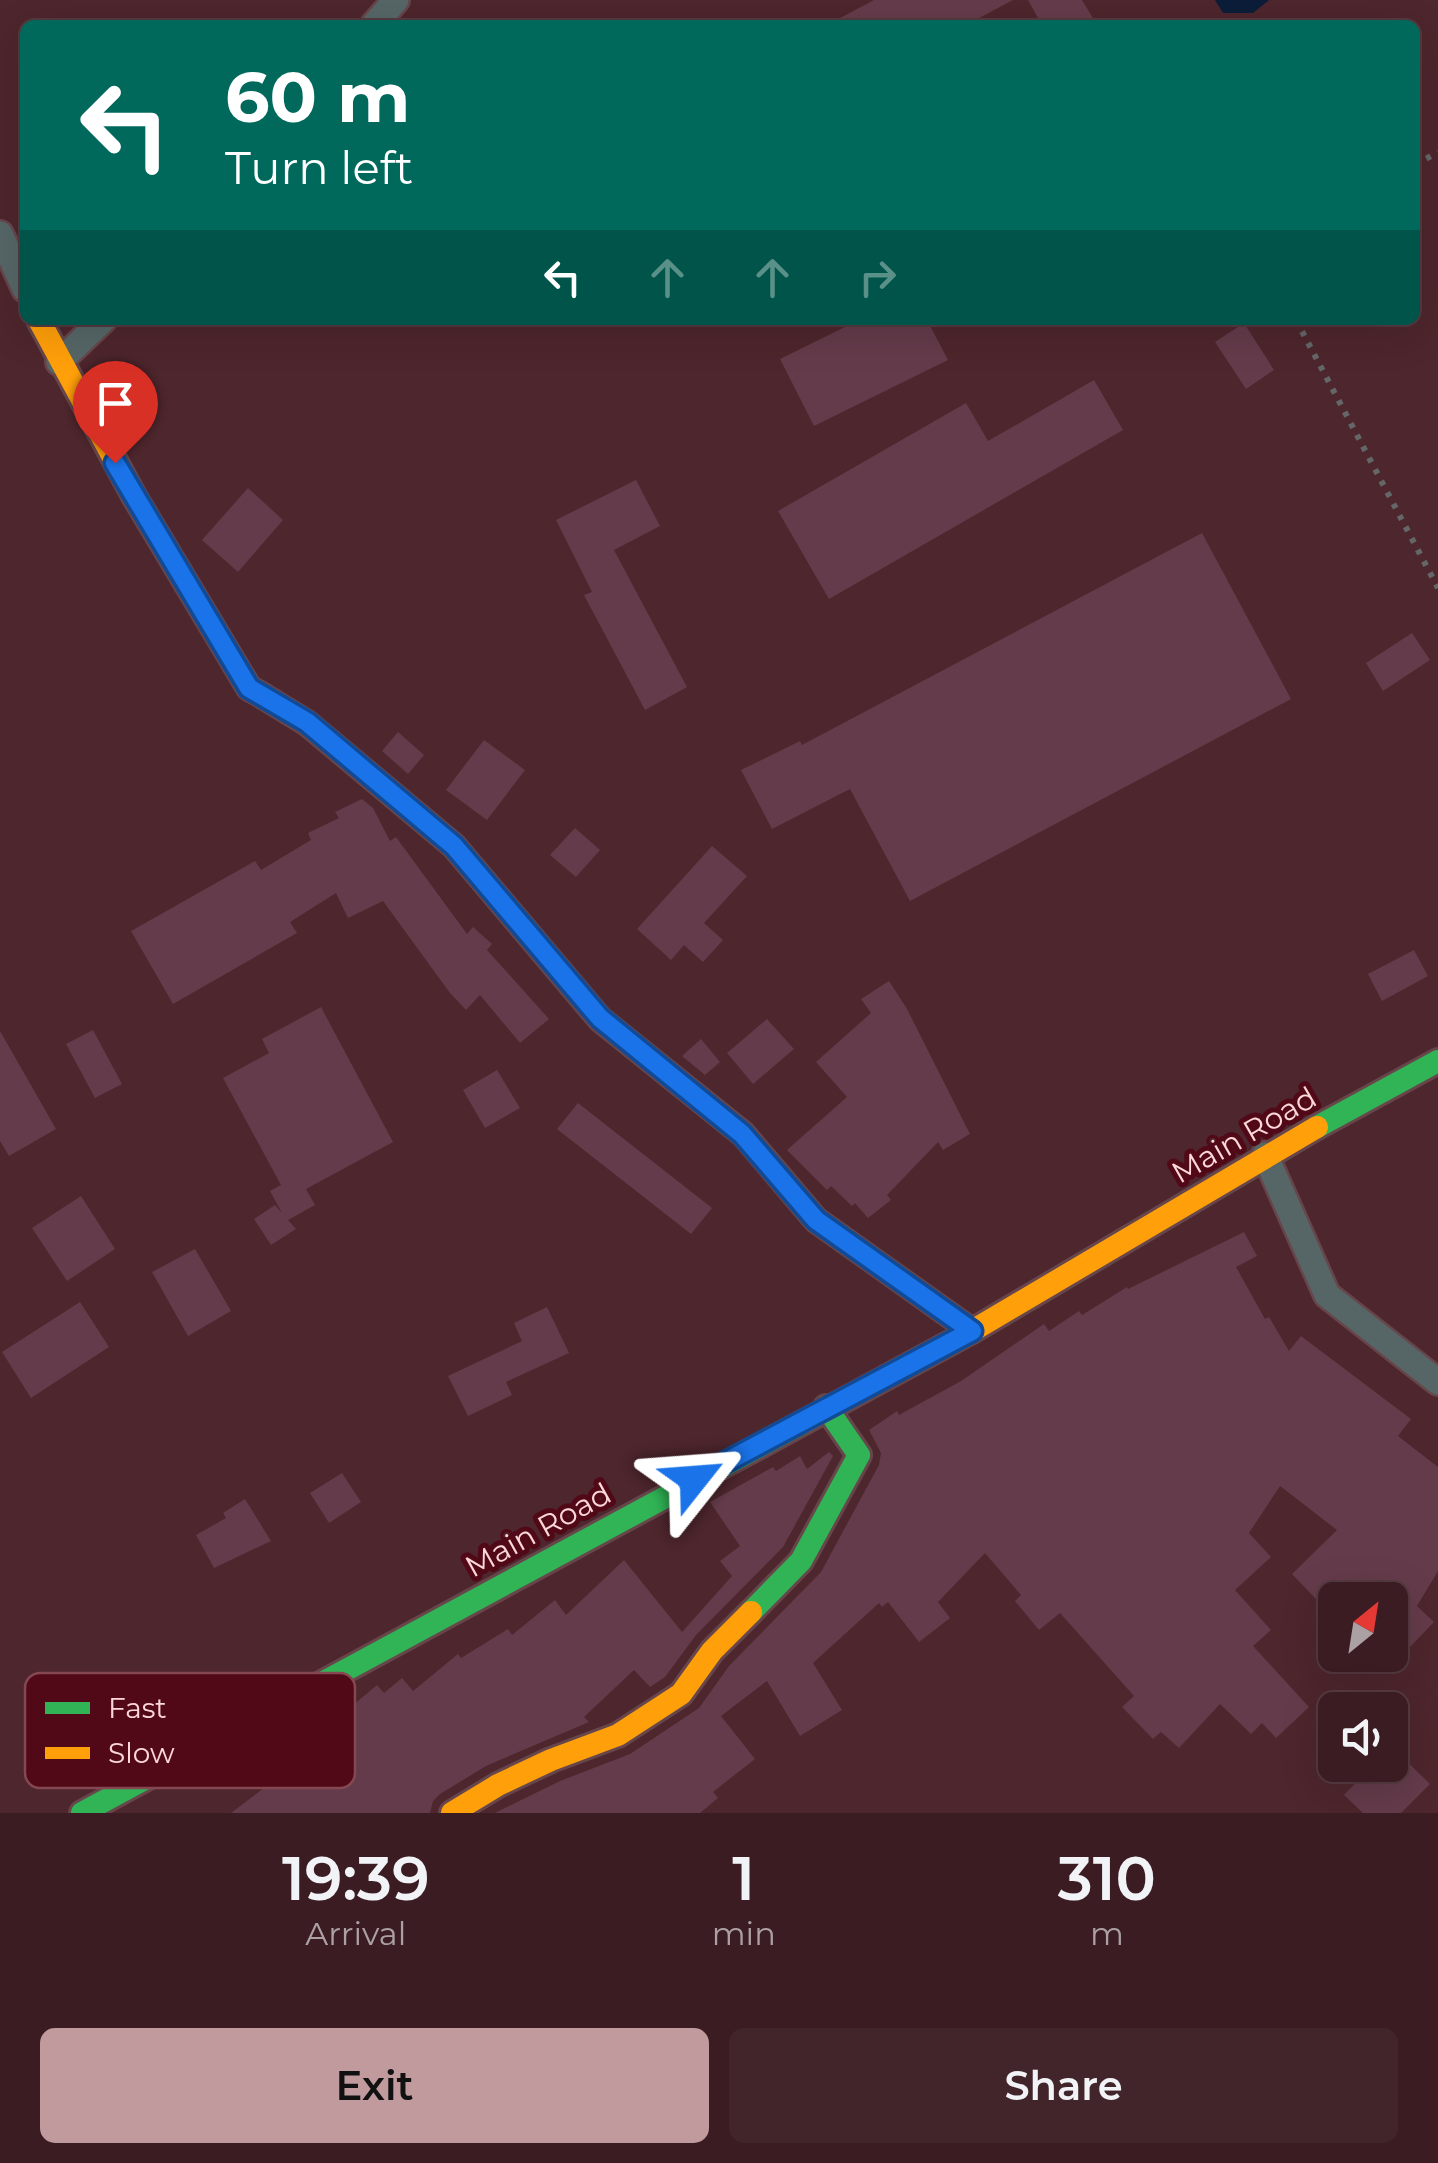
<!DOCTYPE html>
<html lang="en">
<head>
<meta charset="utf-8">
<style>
	body { margin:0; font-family:Montserrat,sans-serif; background:#41252a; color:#f1f3f6; height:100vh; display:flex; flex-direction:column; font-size:38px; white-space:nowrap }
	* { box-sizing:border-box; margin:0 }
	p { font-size:32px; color:#aba1a5 }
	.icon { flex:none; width:55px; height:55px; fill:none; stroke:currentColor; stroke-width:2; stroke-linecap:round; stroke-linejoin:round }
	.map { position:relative; height:1813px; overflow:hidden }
	.drawer { display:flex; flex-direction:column; background:#3a1c22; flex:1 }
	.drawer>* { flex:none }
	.hud { position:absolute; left:20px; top:20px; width:1400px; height:305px; border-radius:15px; box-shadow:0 10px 40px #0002,0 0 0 2px #543a40; background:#00695c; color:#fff; overflow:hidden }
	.needle { width:65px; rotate:30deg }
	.fabs { position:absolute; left:1318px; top:1582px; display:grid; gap:20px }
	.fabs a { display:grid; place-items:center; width:90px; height:90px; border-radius:15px; background:#3a1c22; box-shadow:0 10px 40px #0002,0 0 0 2px #543a40; font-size:50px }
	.pin { position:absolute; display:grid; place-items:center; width:85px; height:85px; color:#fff; margin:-102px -42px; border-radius:50% 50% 50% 0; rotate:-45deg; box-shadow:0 0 10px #0007 }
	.pin .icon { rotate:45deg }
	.me { position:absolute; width:110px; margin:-55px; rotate:62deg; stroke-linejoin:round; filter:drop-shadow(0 0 8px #0008) }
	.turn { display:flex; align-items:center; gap:35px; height:210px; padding:0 40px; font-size:45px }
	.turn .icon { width:130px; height:130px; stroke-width:2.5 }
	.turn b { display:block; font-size:70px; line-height:85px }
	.lanes { display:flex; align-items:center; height:95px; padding:0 40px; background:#0003; justify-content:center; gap:50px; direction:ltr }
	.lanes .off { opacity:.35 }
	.eta { display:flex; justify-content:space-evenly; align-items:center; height:170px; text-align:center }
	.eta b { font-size:60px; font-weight:600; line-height:70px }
	.cta { display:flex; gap:20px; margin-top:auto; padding:20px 40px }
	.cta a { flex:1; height:115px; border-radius:15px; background:#c09a9d; color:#111; font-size:40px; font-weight:600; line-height:115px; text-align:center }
	.cta a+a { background:#41252a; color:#f1f3f6 }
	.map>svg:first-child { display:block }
	.water { fill:#0c1d39 }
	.building { fill:#643b4a }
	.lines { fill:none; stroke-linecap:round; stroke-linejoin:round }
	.street-casing { stroke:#67464b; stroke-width:30 }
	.fast-casing { stroke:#67464b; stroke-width:28 }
	.slow-casing { stroke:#67464b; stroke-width:28 }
	.path { stroke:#646668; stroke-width:6; stroke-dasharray:5 8; stroke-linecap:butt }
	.street { stroke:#566667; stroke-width:25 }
	.fast { stroke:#30b455; stroke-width:22 }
	.slow { stroke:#ff9f0a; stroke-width:22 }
	.route-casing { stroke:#114b97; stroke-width:25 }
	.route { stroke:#1a73e8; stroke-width:18 }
	.labels { text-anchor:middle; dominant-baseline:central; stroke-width:10; stroke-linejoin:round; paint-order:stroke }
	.street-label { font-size:30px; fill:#fdd8d9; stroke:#510918 }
	.key { fill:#510918; stroke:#854752; stroke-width:2.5 }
	.key-label { font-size:28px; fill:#fdd8d9 }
</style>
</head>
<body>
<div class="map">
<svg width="1438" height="1813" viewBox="0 0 1438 1813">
	<rect width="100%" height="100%" fill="#4e262d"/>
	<path class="water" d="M1215,0H1269L1253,13H1223Z"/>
	<g class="building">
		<path d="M874,0H1013L966,25H827Z"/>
		<path d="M1028,0H1082L1097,25H1042Z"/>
		<path d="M859,320H927L948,360L814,426L780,359Z"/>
		<path d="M1244,323L1274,370L1246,389L1215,342Z"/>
		<path d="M1094,380L1123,430L829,599L778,511L966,403L988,441Z"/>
		<path d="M636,480L660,526L614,550L687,687L645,710L584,595L592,592L556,520Z"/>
		<path d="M248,488L283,520L238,572L202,540Z"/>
		<path d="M1202,533L1291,699L910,901L850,789L772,829L741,770L800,741L802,745Z"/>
		<path d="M1412,633L1430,660L1383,691L1366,663Z"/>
		<path d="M398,732L424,755L408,774L382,751Z"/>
		<path d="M484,740L525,770L487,820L446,790Z"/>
		<path d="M362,799L373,808L390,841L396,837L467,934L473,927L492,944L487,950L549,1019L520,1043L480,995L466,1010L450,993L383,901L348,918L336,893L290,922L297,933L173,1004L131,931L255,861L261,870L311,840L308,833L339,818L335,812Z"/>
		<path d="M575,828L600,850L576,877L550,855Z"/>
		<path d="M712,846L747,876L704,923L723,940L703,962L684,945L671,960L637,929Z"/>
		<path d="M1414,950L1428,976L1382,1001L1368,974Z"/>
		<path d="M889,981L907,1009L970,1134L943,1150L938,1142L887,1195L891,1200L868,1218L855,1203L852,1206L831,1186L827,1190L787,1150L847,1097L816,1062L871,1013L861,999Z"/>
		<path d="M321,1007L393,1142L306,1189L315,1205L288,1220L296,1229L271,1245L254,1219L275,1205L282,1213L270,1191L281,1185L223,1078L269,1053L262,1039Z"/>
		<path d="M767,1019L794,1049L753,1084L727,1053Z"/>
		<path d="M93,1030L122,1084L95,1098L66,1044Z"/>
		<path d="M0,1031L56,1129L9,1156L0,1141Z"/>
		<path d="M701,1039L720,1062L705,1075L682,1056Z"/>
		<path d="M497,1070L520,1108L485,1128L463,1090Z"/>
		<path d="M578,1103L712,1208L691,1234L557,1129Z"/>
		<path d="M81,1196L115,1249L67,1281L32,1228Z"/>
		<path d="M1244,1232L1257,1256L1236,1267L1265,1319L1269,1317L1289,1351L1301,1336L1411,1419L1398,1436L1438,1467V1571L1417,1606L1434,1622L1409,1648L1403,1643L1390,1655V1600H1335V1619L1292,1574L1337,1530L1280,1486L1249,1533L1271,1557L1235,1590L1271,1630L1253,1646L1309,1707L1276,1738L1262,1723L1251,1734L1220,1704L1179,1748L1161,1732L1153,1739L1122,1707L1134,1696L1060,1613L1039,1630L1015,1601L1021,1595L985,1553L938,1602L950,1618L919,1642L888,1602L882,1607L879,1603L813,1663L842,1710L800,1736L767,1681L721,1716L755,1759L713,1792L718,1798L700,1813H495L560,1781L630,1754L699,1708L729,1666L821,1572L879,1465L881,1453L869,1430L897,1411L899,1415L961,1381L1044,1324L1049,1331L1079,1311L1082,1315L1127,1287L1128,1289Z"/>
		<path d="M195,1249L231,1311L188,1336L152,1272Z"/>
		<path d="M80,1302L109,1347L31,1398L2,1352Z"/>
		<path d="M547,1307L569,1353L506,1382L512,1395L468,1416L448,1376L522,1341L514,1323Z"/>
		<path d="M829,1452L833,1456L783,1547L696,1635L665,1677L650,1687L634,1670L584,1717L589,1722L486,1766L440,1794L433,1801L430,1813H231L273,1781L256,1753L278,1740L282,1747L337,1713L339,1717L377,1685L384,1693L402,1678L413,1691L458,1654L461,1658L508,1629L512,1635L555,1600L566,1615L624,1560L682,1632L732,1576L720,1561L740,1546L710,1502L773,1467L776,1471L800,1456L807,1469Z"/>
		<path d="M342,1473L361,1502L329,1523L310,1493Z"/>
		<path d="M245,1499L271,1541L214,1568L196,1535L226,1518L223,1513Z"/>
		<path d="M1390,1745L1430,1784L1401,1813H1363L1344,1795L1373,1765H1390Z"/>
	</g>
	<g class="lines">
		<defs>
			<g id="street">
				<path d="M374,25L396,0"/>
				<path d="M0,234L25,289"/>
				<path d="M59,362L103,320"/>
				<path d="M1265,1155L1327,1295L1438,1382"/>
			</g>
			<g id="fast">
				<path d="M263,696L307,723L454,846L600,1019L743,1134L816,1220L972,1331"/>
				<path d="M1317,1127L1438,1061"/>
				<path d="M751,1612L801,1561L859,1455L826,1407"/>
				<path d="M82,1813L804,1422"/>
			</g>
			<g id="slow">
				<path d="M39,320L134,496L249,688L263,696"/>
				<path d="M804,1422L972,1331L1317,1127"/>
				<path d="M452,1813L498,1785L551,1760L618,1735L681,1694L712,1651L751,1612"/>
			</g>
		</defs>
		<use href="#street" class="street-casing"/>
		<use href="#fast" class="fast-casing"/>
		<use href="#slow" class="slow-casing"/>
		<g class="path">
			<path d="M1415,165L1438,152"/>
			<path d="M1296,320L1438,588"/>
		</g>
		<use href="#street" class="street"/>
		<use href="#fast" class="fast"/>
		<use href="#slow" class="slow"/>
	</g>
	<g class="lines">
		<defs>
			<path id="route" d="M115,463L249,688L307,722L454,846L600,1018L742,1134L816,1220L972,1331L694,1479"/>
		</defs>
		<use href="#route" class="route-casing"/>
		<use href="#route" class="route"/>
	</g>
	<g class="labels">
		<g class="street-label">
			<text transform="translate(1244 1135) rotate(-30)">Main Road</text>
			<text transform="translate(538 1530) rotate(-29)">Main Road</text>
		</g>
	</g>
	<rect x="25" y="1673" width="330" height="115" rx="15" class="key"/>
	<rect x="45" y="1702" width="45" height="12" fill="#30b455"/>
	<rect x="45" y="1747" width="45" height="12" fill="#ff9f0a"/>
	<g class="key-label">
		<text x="108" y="1718">Fast</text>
		<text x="108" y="1763">Slow</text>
	</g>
</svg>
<div class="fabs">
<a><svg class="needle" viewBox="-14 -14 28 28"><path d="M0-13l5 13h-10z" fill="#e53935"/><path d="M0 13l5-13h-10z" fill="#aba1a5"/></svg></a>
<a><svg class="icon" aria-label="sound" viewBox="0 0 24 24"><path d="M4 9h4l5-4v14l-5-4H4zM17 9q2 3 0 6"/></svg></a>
</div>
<div class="pin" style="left:115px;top:463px;background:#d93025"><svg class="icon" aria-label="arrive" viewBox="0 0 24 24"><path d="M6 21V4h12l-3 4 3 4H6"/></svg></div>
<svg class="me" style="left:694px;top:1479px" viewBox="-20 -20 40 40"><path d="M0-17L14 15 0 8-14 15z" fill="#1a73e8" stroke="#fff" stroke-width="4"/></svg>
<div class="hud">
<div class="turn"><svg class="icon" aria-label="left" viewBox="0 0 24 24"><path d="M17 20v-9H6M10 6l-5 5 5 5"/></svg><div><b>60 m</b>Turn left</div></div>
<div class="lanes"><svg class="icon" aria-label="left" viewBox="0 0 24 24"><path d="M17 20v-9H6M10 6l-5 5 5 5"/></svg><svg class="icon off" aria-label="ahead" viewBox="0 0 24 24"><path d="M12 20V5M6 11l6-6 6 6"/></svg><svg class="icon off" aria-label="ahead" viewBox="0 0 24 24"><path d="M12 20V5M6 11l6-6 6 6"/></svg><svg class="icon off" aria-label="right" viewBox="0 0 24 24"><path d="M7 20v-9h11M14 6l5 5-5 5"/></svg></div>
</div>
</div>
<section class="drawer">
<div class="eta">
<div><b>19:39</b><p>Arrival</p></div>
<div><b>1</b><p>min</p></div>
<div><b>310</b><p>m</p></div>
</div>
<div class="cta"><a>Exit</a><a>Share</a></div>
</section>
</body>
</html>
